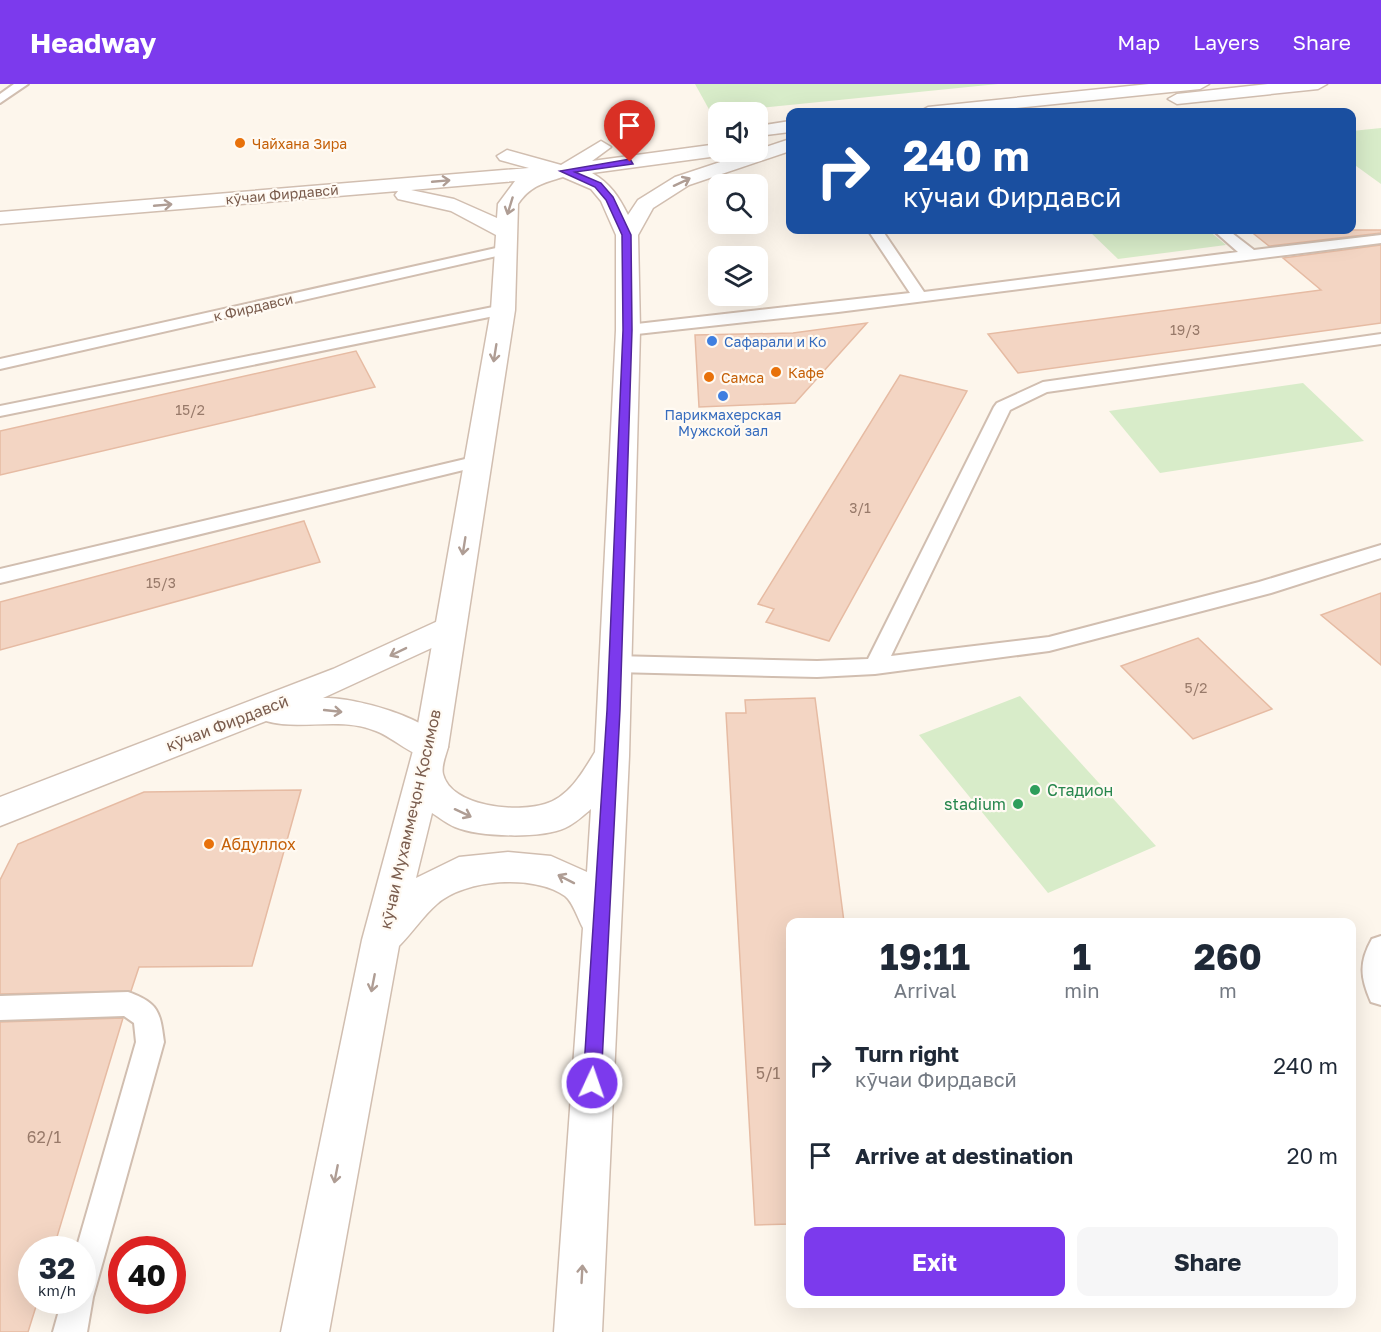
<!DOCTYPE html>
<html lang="en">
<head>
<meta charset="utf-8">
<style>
	body { margin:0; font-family:"Golos Text",sans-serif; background:#f6f6f7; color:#1f2937; height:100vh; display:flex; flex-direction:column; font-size:22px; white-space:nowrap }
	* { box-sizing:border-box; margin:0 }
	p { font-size:20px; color:#747a83 }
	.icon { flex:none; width:33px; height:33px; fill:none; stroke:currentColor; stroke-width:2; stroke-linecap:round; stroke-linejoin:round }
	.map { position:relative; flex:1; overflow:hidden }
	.side { position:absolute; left:786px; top:834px; width:570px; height:390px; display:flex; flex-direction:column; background:#fff; border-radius:12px; box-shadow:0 6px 24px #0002 }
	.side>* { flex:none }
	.top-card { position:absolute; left:786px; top:24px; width:570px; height:126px; border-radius:12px; box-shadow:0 6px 24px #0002; background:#1a4fa0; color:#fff; overflow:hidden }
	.tools { position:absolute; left:708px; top:18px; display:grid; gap:12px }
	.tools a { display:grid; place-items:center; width:60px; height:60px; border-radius:12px; background:#fff; box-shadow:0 6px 24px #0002; font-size:30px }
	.speed { position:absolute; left:18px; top:1152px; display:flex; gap:12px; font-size:30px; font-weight:700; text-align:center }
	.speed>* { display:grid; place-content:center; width:78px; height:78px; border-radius:50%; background:#fff; box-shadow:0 6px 24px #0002; line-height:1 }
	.speed small { font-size:15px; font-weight:400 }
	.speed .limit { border:9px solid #d22; background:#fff; color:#111 }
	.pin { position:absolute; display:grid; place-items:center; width:51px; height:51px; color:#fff; margin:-62px -26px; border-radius:50% 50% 50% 0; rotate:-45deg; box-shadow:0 0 6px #0007 }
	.pin .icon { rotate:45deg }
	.me { position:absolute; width:66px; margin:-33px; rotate:3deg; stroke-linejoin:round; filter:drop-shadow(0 0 4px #0008) }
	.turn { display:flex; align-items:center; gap:21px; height:126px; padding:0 18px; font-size:27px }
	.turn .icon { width:78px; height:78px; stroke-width:2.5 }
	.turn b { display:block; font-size:42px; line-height:51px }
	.eta { display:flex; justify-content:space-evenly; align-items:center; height:102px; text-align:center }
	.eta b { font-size:36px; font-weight:700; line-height:42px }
	.primary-button { display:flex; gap:12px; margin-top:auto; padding:12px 18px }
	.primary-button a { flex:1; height:69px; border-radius:12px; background:#7c3aed; color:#fff; font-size:24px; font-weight:700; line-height:69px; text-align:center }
	.primary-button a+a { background:#f6f6f7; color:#1f2937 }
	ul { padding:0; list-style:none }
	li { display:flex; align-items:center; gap:18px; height:90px; padding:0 18px }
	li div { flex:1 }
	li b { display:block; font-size:22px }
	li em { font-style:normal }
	header { display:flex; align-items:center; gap:36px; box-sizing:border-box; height:84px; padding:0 30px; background:#7c3aed; color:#fff }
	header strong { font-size:28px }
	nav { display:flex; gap:33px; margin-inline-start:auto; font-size:21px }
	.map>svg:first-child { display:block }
	.green { fill:#d8ecc9 }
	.building { fill:#f3d5c3; stroke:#e6bba3; stroke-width:1.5 }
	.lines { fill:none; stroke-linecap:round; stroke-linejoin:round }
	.service-casing { stroke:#d1beb0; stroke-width:4 }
	.minor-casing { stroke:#d1beb0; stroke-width:3 }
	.tertiary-casing { stroke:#d1beb0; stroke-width:3 }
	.service { fill:#fff; fill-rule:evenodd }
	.minor { fill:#fff; fill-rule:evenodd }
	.tertiary { fill:#fff; fill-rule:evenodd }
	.oneway { stroke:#af9d94 }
	.route { fill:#7c3aed; stroke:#51269a; stroke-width:1.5 }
	.food-dot { fill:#e8710a; stroke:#fffaf3; stroke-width:2 }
	.shop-dot { fill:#3f7fe0; stroke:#fffaf3; stroke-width:2 }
	.leisure-dot { fill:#2e9e5b; stroke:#fffaf3; stroke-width:2 }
	.labels { text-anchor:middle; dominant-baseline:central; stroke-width:4.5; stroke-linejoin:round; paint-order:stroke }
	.far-food-label { font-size:14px; fill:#c56008; stroke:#fffaf3; text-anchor:start }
	.far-street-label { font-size:14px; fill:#7a5c4d; stroke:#fffaf3 }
	.number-label { font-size:14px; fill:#987a6a }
	.far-shop-label { font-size:14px; fill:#366cbe; stroke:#fffaf3; text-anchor:start }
	.street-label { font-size:16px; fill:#7a5c4d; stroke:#fffaf3 }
	.leisure-label { font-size:16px; fill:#27864d; stroke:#fffaf3; text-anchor:start }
	.food-label { font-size:16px; fill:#c56008; stroke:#fffaf3; text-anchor:start }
	.near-number-label { font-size:16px; fill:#987a6a }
</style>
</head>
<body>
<header>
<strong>Headway</strong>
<nav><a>Map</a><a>Layers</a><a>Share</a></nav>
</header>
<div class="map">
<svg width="1381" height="1248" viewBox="0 0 1381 1248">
	<rect width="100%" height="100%" fill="#fdf6ec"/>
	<g class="green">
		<path d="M695,0H998L711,29Z"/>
		<path d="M1381,44V100L1352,79V47Z"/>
		<path d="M1088,146H1208L1226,161L1118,175Z"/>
		<path d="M1303,299L1364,357L1160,389L1109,327Z"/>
		<path d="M1020,612L1156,762L1048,809L919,651Z"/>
	</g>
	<g class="building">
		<path d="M1249,146H1381V149L1269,162Z"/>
		<path d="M1381,161V239L1018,289L988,250L1321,206L1283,174Z"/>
		<path d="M867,239L795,319L699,323L695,251L793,249Z"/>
		<path d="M356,267L375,303L0,391V347Z"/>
		<path d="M900,291L967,307L829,557L766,538L774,525L758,520Z"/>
		<path d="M304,437L320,478L0,566V518Z"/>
		<path d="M1381,509V581L1321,531Z"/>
		<path d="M1198,554L1272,625L1193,655L1121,582Z"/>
		<path d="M815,614L844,838H790V1140L755,1141L726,629H746L745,616Z"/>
		<path d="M301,706L252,882L139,883L131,907L0,910V796L18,760L144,708Z"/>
		<path d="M123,934L53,1166H32V1216H38L28,1248H0V938Z"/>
	</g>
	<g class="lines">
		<defs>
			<g id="service">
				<path d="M14,0H28L0,19V10Z"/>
				<path d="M868,146H882L924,208L1238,168L1213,146H1228L1254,166L1381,151V159L838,228L628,251L620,246L628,241L910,209Z"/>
				<path d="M505,162L512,166L510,169L0,285V275Z"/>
				<path d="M503,221L511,226L509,229L0,332V322Z"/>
				<path d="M1381,250V260L1047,308L1010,326L891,572L1049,553L1259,498L1381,461V474L1271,509L1049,567L875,590L817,593L615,588L607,585L604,580L607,575L615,572L817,577L868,575L994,323L997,319L1043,298Z"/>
				<path d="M478,372L484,373L487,377L484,381L0,499V485Z"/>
				<path d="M1381,852V921L1371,918C1360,893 1359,878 1372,855Z"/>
				<path d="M128,908C159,919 160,928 164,958L93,1213L87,1248H53L62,1216H82V1166H76L136,958L134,939L124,932L0,936V912Z"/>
			</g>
			<path id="minor" d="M451,531L462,534L466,542L462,550L323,614C355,613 432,634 448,663L443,672C417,680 399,656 376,647C340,632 300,647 266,637L0,742V713L333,585Z"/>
			<g id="tertiary">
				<path d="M1149,0H1209L1200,5L976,28H919L928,23Z"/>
				<path d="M1268,0H1327L1318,5L1177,20L1168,15L1177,10Z"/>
				<path d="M790,37V48L758,52V42Z"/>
				<path d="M790,55V67L689,101L653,124L638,151L640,246L629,672L602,1248H554L583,844C578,835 573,818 565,812C534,790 465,795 437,820C423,832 412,849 399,862L329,1248H281L362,856L414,663L491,226L496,151L451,127L398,115L395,111L398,107L0,140V128L529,84L500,76L497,72L507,66L561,81L601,57L611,63L592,77L718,60V68H727L718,72L592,89C610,99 619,113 628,131L638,116L675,93ZM563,93L591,105L601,117L616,151V246L595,668C583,688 569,713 545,720C517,729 451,723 443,690C441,682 446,671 448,663L515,226L518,120C530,102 543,99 563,93ZM515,97L498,120L497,134L454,115L411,106ZM591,725L587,788L551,772L508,768L459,773L416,794L432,729C439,733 447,740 455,743C478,753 542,755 565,744C574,740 583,732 591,725Z"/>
			</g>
		</defs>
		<use href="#service" class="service-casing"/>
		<use href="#minor" class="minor-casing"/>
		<use href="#tertiary" class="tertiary-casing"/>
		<use href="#service" class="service"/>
		<use href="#minor" class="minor"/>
		<use href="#tertiary" class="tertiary"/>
	</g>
	<defs><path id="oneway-shaft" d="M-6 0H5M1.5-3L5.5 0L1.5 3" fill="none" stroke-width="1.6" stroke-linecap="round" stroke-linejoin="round" transform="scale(1.5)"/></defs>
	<g class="oneway">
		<use href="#oneway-shaft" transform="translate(441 97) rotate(-5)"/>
		<use href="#oneway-shaft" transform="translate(682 98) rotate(-25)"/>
		<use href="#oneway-shaft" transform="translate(163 121) rotate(-5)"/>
		<use href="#oneway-shaft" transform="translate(510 122) rotate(107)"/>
		<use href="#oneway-shaft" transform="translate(495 269) rotate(99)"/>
		<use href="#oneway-shaft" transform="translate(464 462) rotate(99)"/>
		<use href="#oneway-shaft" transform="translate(398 568) rotate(154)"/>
		<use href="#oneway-shaft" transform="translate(333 627) rotate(6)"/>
		<use href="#oneway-shaft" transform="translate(463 729) rotate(25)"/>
		<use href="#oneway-shaft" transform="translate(566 795) rotate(-153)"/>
		<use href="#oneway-shaft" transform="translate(373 899) rotate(101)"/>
		<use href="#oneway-shaft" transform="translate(336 1090) rotate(101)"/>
		<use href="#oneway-shaft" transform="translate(582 1190) rotate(-87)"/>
	</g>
	<path class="route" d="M630,75L633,80L575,88L601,99L613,113L631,151L632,246L620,626L601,999L598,1005L592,1007L586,1005L583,999L607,626L623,246L622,151L606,116L595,103L560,87Z"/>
	<g class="food-dot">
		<circle cx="240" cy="59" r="6"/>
		<circle cx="776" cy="288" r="6"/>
		<circle cx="709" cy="293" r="6"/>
		<circle cx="209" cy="760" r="6"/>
	</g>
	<g class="shop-dot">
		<circle cx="712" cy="257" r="6"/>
		<circle cx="723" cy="312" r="6"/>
	</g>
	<g class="leisure-dot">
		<circle cx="1035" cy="706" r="6"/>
		<circle cx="1018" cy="720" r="6"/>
	</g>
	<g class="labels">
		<g class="far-food-label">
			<text x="252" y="59">Чайхана Зира</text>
			<text x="788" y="288">Кафе</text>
			<text x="721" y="293">Самса</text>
		</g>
		<g class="far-street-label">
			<text transform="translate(282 110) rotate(-5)">кӯчаи Фирдавсӣ</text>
			<text transform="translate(253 223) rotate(-13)">к Фирдавси</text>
		</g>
		<g class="number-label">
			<text x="1185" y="245">19/3</text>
			<text x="190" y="325">15/2</text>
			<text x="860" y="423">3/1</text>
			<text x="161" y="498">15/3</text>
			<text x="1196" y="603">5/2</text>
		</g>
		<g class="far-shop-label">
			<text x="724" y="257">Сафарали и Ко</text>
			<text x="723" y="330" text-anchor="middle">Парикмахерская<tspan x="723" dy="16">Мужской зал</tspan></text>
		</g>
		<g class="street-label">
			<text transform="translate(227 639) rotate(-21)">кӯчаи Фирдавсӣ</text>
			<text transform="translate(410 735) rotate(-77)">кӯчаи Мухаммеҷон Қосимов</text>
		</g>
		<g class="leisure-label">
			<text x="1047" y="706">Стадион</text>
			<text x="1006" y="720" text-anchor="end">stadium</text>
		</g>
		<g class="food-label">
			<text x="221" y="760">Абдуллох</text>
		</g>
		<g class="near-number-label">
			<text x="768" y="989">5/1</text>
			<text x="44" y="1053">62/1</text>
		</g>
	</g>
</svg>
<div class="tools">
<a><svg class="icon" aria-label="sound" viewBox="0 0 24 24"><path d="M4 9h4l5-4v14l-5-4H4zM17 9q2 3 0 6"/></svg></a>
<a><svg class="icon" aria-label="search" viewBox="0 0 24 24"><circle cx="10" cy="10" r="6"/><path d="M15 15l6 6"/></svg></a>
<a><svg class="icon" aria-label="layers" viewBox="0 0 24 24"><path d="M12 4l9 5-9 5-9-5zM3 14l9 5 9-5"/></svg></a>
</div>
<div class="speed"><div>32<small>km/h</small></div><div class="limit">40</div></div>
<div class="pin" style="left:630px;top:78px;background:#d93025"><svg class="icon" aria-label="arrive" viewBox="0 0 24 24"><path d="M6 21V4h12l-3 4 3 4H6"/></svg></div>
<svg class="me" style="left:592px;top:999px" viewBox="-20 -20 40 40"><circle r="17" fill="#7c3aed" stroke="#fff" stroke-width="3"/><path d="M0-11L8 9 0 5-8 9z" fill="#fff"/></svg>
<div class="top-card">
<div class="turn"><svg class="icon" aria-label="right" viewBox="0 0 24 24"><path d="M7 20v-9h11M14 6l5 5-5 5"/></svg><div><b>240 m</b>кӯчаи Фирдавсӣ</div></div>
</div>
<section class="side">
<div class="eta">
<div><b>19:11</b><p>Arrival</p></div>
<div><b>1</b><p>min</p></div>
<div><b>260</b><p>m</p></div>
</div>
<ul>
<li><svg class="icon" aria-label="right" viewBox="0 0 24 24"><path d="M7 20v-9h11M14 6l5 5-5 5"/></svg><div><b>Turn right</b><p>кӯчаи Фирдавсӣ</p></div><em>240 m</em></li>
<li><svg class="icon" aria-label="arrive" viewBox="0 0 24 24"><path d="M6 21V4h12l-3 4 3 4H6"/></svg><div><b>Arrive at destination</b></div><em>20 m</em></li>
</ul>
<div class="primary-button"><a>Exit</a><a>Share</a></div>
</section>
</div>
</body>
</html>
